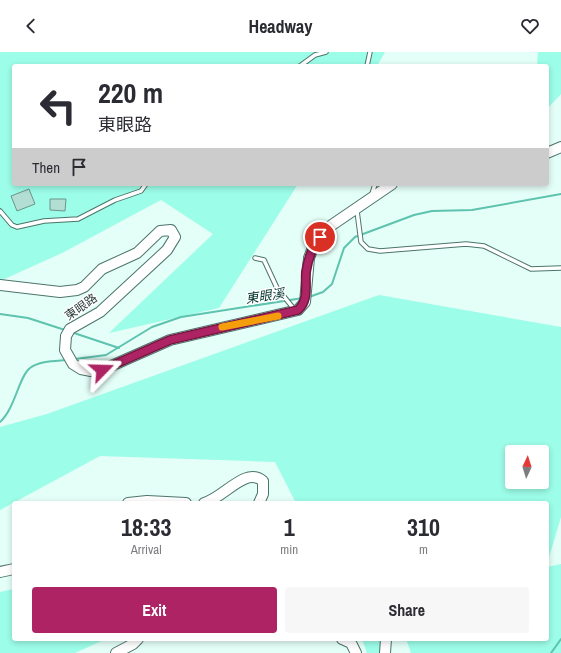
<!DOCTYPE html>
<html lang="en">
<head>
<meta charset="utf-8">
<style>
	body { margin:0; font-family:"Archivo Narrow","Noto Sans TC",sans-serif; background:#f7f7f7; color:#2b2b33; height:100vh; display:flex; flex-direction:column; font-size:15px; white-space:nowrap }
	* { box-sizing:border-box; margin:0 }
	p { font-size:13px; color:#7c7c81 }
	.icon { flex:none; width:22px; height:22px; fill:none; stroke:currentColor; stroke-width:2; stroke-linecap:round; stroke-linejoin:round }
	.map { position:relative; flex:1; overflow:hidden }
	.side { position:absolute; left:12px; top:449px; width:537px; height:140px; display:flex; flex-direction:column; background:#fff; border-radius:4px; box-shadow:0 2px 6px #0003 }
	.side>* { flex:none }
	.banner { position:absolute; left:12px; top:12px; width:537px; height:122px; border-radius:4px; box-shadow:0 2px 6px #0003; background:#fff; color:#2b2b33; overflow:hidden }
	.needle { width:26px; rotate:4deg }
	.tools { position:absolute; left:505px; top:393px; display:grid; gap:8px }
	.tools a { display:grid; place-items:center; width:44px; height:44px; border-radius:4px; background:#fff; box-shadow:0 2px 6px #0003; font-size:20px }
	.pin { position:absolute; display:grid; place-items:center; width:34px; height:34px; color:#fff; margin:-17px; border:2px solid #fff; border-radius:50%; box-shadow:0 1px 4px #0007 }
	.me { position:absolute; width:44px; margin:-22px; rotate:68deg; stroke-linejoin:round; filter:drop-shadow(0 0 3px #0008) }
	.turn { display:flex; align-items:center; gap:14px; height:84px; padding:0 20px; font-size:18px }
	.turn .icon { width:52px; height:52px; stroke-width:2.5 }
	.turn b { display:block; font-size:28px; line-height:34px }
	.then { display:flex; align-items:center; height:38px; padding:0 20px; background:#0003; gap:8px; font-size:15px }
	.eta { display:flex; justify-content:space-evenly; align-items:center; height:68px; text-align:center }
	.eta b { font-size:24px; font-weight:700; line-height:28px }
	.cta { display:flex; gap:8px; margin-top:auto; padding:8px 20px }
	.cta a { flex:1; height:46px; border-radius:4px; background:#ad2363; color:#fff; font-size:16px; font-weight:700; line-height:46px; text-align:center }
	.cta a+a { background:#f7f7f7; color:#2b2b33 }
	header { display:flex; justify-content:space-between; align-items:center; height:52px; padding:0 20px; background:#fff; font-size:18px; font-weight:700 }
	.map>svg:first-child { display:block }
	.green { fill:#9cfde8; fill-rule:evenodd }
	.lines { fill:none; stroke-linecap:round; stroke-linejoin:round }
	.stream { stroke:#5ec3ae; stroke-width:2 }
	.building { fill:#b2ded3; stroke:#6a958b }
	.lane-casing { stroke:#4b756b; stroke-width:5.5 }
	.secondary-casing { stroke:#4b756b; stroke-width:12 }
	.lane { stroke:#fff; stroke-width:3.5 }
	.secondary { stroke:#fff; stroke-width:10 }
	.route-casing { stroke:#701740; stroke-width:10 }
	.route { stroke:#ad2363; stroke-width:7 }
	.slow { stroke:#f59e0b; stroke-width:7 }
	.labels { text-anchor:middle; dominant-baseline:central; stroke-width:3; stroke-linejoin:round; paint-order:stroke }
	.street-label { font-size:12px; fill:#2f413d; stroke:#fff }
	.water-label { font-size:13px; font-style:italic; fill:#083830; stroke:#fff }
</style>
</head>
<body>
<header><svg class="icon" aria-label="back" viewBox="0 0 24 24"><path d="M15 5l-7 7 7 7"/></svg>Headway<svg class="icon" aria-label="heart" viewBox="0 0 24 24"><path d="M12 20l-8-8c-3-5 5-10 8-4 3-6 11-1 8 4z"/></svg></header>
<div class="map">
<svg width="561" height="601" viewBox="0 0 561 601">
	<rect width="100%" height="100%" fill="#e4fef8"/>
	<g class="green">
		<path d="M0,0H385L377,14H14V132H298L219,256L109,281L213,182L161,148L62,201L0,229Z"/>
		<path d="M538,0H561V42L547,57V14H537Z"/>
		<path d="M379,243L561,275V465L547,512V451H296L275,410L100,404L0,458V375L47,362ZM512,400H542V430H512Z"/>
		<path d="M561,512V601H411L406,587H547V515Z"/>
		<path d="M14,537V587H106L75,601H0V540Z"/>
		<path d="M362,587H386L384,601H367Z"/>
	</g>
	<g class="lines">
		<g class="stream">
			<path d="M309,245L323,240L332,232L344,196L355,185L414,163L432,159L472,158L561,142"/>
			<path d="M0,262L28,266L65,278"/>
			<path d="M71,280L119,296"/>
			<path d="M75,307L106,303L152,275L181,265L303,246"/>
			<path d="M0,370C15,357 19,324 30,316C39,309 55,309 66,308"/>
			<path d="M551,601L561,587"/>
		</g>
	</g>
	<g class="building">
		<path d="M29,137L35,152L17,159L11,144Z"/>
		<path d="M50,147H66L65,159L50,158Z"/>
	</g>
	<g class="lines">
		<defs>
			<g id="lane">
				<path d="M300,14L315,3L326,0"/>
				<path d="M367,14L370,0"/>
				<path d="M372,142L375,132"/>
				<path d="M0,159L12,173L17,175L44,169L78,167L115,148L141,139L146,132"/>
				<path d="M357,159L361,190L368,197L380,199L466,192L484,194L531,217L561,216"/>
				<path d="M255,206L264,208L277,236L294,257"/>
			</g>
			<g id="secondary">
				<path d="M547,101L561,95"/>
				<path d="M0,233L60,240L77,238L84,235L102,217L137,201L160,179L171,178L175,185L167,198L100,260L70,277L66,284L65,298L73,312L81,317L91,319L102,318L170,288L298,258L305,250L309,206L314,193L326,177L392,132"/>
				<path d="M128,451L147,449L186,451"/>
				<path d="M204,451C224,446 245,414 263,429V442L259,451"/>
				<path d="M0,520L14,517"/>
				<path d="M342,587L351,591L356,601"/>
				<path d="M116,601L133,592L138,587"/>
				<path d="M385,601L386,587"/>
			</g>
		</defs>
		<use href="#lane" class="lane-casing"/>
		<use href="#secondary" class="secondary-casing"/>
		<use href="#lane" class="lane"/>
		<use href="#secondary" class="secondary"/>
	</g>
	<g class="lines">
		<defs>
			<path id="route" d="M102,318L170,288L298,258C309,248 305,234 306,220C308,207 312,195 320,185"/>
		</defs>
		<use href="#route" class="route-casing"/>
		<use href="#route" class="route"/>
		<path class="slow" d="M222,275L278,264"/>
	</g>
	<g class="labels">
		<g class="street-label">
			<text transform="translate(81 255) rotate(-35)">東眼路</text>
		</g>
		<g class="water-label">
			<text transform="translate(265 244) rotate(-8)">東眼溪</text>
		</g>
	</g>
</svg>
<div class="tools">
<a><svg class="needle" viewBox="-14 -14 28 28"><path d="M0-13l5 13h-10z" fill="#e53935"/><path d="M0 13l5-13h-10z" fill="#7c7c81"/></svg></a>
</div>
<div class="pin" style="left:320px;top:185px;background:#d93025"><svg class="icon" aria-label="arrive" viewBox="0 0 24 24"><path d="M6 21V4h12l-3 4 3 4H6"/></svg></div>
<svg class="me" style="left:102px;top:318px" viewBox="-20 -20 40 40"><path d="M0-17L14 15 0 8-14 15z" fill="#ad2363" stroke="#fff" stroke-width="4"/></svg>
<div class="banner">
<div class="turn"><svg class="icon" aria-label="left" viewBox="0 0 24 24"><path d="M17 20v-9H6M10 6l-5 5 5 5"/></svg><div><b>220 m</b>東眼路</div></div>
<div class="then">Then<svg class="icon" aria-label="arrive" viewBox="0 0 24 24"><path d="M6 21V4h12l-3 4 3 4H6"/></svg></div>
</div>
<section class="side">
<div class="eta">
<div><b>18:33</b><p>Arrival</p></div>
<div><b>1</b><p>min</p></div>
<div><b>310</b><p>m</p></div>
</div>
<div class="cta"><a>Exit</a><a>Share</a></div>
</section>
</div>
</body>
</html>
